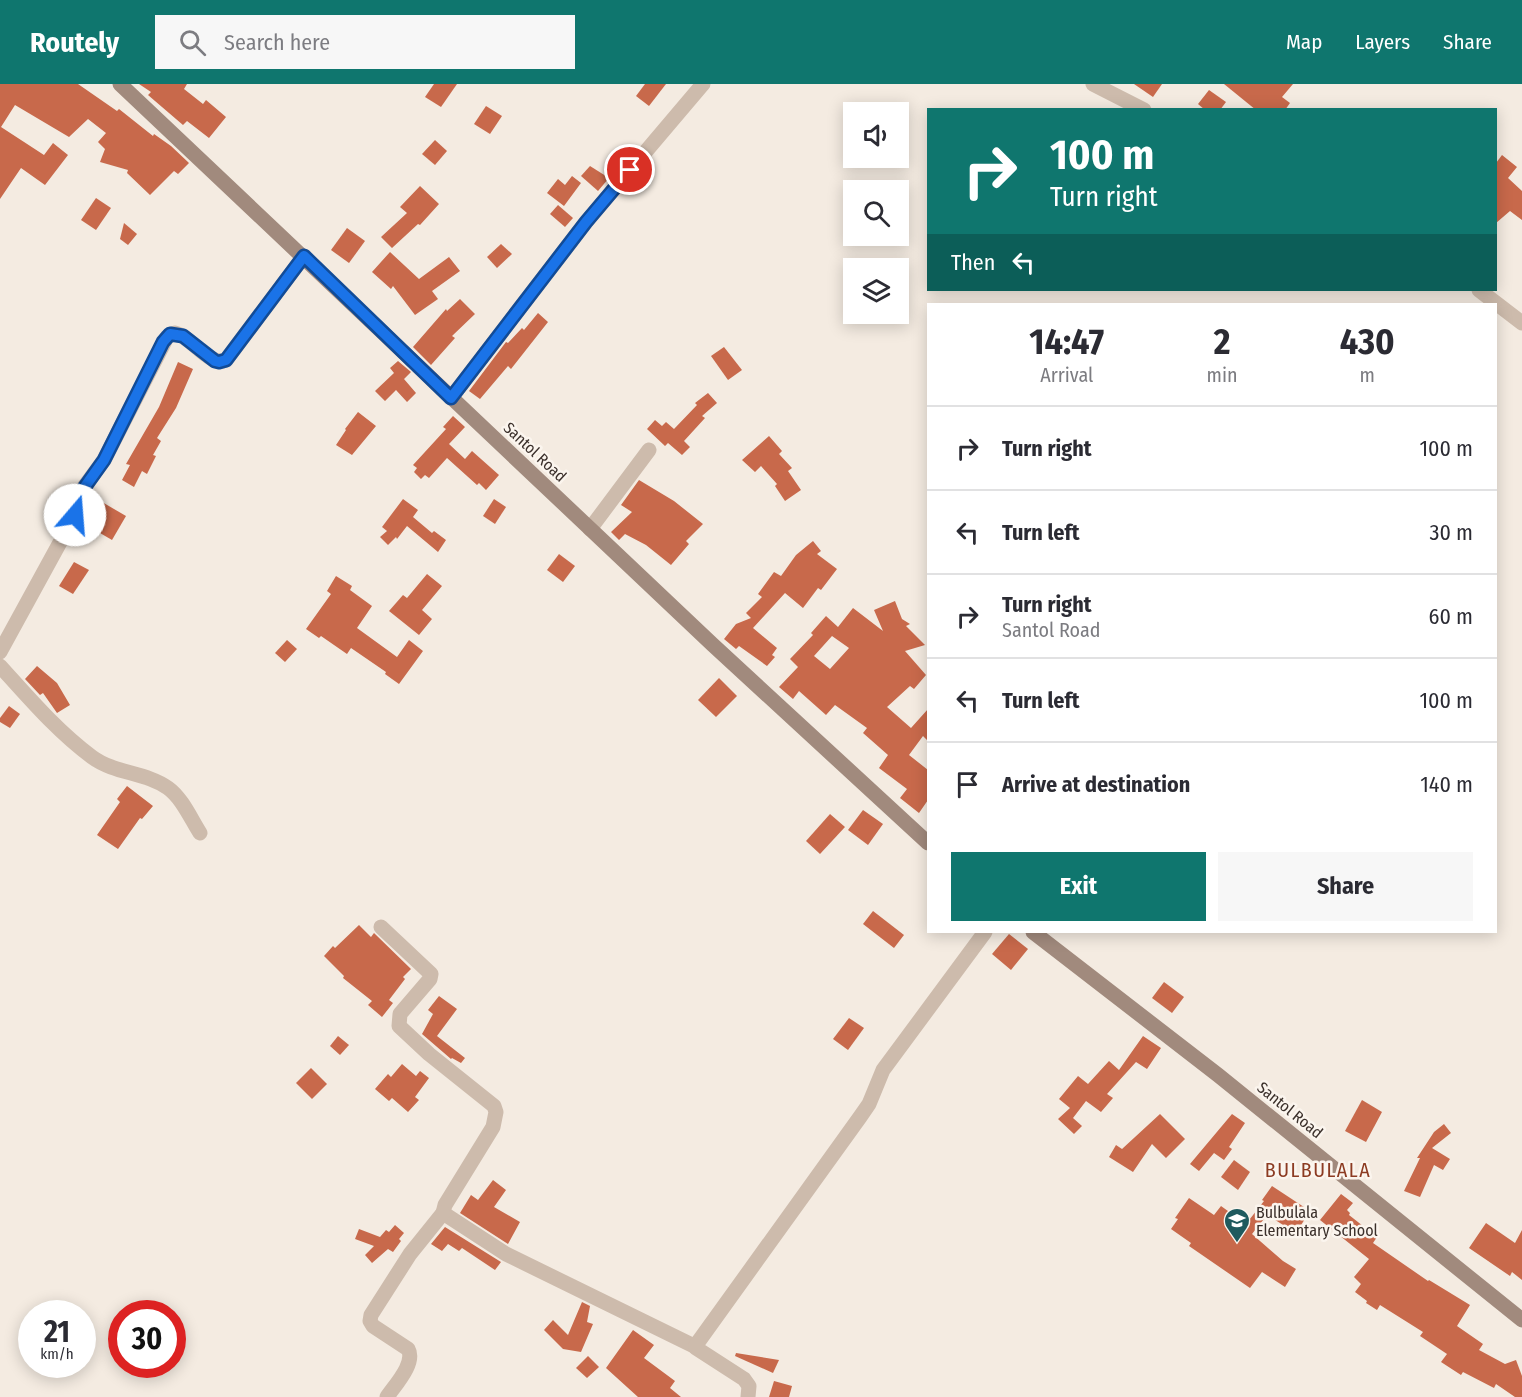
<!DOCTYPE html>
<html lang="en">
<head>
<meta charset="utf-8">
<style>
	body { margin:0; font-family:"Fira Sans Condensed",sans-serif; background:#f7f7f7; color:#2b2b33; height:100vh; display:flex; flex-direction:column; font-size:22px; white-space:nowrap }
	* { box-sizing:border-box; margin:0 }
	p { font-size:20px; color:#7c7c81 }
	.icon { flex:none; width:33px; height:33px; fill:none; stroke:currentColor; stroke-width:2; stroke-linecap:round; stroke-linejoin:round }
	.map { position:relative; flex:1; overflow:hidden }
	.panel { position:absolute; left:927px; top:219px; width:570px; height:630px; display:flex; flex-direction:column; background:#fff; border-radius:0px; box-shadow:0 3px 15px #0003 }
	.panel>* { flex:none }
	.banner { position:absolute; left:927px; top:24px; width:570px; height:183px; border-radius:0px; box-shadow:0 3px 15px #0003; background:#0f766e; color:#fff; overflow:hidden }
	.tools { position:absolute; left:843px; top:18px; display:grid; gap:12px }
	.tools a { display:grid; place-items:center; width:66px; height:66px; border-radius:0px; background:#fff; box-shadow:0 3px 15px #0003; font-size:30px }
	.speed { position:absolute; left:18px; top:1216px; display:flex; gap:12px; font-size:30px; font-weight:700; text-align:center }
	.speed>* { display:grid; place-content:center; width:78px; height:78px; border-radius:50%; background:#fff; box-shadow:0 3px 15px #0003; line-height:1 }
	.speed small { font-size:15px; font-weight:400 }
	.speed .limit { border:9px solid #d22; background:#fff; color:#111 }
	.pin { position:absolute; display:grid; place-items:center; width:51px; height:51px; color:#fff; margin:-26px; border:3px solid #fff; border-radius:50%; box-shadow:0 2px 6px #0007 }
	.me { position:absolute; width:66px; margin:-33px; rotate:18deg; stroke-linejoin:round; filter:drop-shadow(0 0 4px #0008) }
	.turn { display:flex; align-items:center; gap:21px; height:126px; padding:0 24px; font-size:27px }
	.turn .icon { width:78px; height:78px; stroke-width:2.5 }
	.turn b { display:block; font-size:42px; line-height:51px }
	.then { display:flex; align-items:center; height:57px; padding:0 24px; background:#0003; gap:12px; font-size:22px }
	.eta { display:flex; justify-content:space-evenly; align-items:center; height:102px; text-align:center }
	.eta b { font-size:36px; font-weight:700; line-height:42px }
	.action { display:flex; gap:12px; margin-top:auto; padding:12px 24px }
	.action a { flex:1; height:69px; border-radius:0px; background:#0f766e; color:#fff; font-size:24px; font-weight:700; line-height:69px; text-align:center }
	.action a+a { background:#f7f7f7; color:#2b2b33 }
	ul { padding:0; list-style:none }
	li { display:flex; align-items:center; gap:18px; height:84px; padding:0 24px; border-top:2px solid #e1e1e2 }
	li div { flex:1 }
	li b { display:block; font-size:22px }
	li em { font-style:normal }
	header { display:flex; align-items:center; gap:36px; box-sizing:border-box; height:84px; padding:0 30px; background:#0f766e; color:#fff }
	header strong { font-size:28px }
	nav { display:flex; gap:33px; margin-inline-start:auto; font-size:21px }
	.search { width:420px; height:54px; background:#f7f7f7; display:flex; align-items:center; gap:15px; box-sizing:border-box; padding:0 21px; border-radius:0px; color:#7c7c81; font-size:22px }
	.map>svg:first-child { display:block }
	.building { fill:#c8694b; fill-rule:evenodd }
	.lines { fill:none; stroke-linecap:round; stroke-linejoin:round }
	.street { stroke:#cdbbac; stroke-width:15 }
	.secondary { stroke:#a18a7d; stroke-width:15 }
	.route-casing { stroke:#114b97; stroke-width:15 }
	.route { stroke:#1a73e8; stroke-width:10 }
	.labels { text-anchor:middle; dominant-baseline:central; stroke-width:5; stroke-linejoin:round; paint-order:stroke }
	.street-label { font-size:16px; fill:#3b302b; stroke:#fbf5ee }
	.poi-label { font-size:16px; fill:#3b302b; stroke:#fbf5ee; text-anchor:start }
	.quarter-label { font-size:20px; letter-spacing:1.5px; fill:#8c3b22; stroke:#fbf5ee }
</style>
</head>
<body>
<header>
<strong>Routely</strong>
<div class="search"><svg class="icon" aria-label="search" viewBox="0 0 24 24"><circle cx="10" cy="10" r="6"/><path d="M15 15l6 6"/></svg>Search here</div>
<nav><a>Map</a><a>Layers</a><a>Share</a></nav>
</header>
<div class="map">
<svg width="1522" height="1313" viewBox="0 0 1522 1313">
	<rect width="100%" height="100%" fill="#f4ebe1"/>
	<g class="building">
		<path d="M0,0H78L117,27L119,25L153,52L154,50L171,62L189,79L178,90L174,87L150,111L127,89L128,86L100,78L105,65L98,58L106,49L88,35L69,53L15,21L1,43L44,71L53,59L68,71L45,101L21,84L0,115Z"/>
		<path d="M139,0H187L184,5L203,20L206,16L226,33L209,54L187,37L183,41L148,11L151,8Z"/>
		<path d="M434,0H457L441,23L425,13Z"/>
		<path d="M645,0H666L649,22L636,12Z"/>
		<path d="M1134,0H1162L1153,13Z"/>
		<path d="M1224,0H1293L1282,13L1290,19L1285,26H1256Z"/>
		<path d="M1209,6L1226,18L1220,26H1205L1198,20Z"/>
		<path d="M486,22L502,32L490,50L474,40Z"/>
		<path d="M435,56L447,67L435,81L422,70Z"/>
		<path d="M1502,71L1517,83L1508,94L1522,107V136L1510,127L1496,139V79Z"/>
		<path d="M590,82L609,94L598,107L581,92Z"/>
		<path d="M572,92L581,99L564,122L547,109L558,95L565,101Z"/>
		<path d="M420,102L439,120L420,141L418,140L392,164L381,153L407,129L400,123Z"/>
		<path d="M96,114L111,124L96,146L81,136Z"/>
		<path d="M558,121L573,134L565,143L550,130Z"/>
		<path d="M124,139L137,150L128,161L120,155Z"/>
		<path d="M347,144L365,157L349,179L331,166Z"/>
		<path d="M501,160L512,170L497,184L487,173Z"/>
		<path d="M390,168L419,195L449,173L460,187L432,207L438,215L415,231L393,202L391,205L372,188Z"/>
		<path d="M460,215L475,230L452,252L455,254L431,281L413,263L446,225L447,227Z"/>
		<path d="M538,229L548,238L511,285L508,282L480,315L469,307L506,258L508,259L522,244L524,246Z"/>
		<path d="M724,263L742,286L728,296L711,272Z"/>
		<path d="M398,277L411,288L404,295L416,309L407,318L396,306L385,317L375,307L394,289L390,284Z"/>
		<path d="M178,278L193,285L176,324L157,354L161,357L153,371L156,372L147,390L142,387L134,403L122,396L130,381L126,380L159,323Z"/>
		<path d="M708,309L717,319L702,332L705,334L684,357L690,363L682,371L668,359L665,362L647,345L655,336L662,342L666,338L674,345L697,321L695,319Z"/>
		<path d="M358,328L376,342L352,371L336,361L346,346L345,345Z"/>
		<path d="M453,332L465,343L449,360L465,375L472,367L499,391L486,406L479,399L477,401L447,374L429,394L425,391L421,395L414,388L417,384L413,381L446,345L443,343Z"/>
		<path d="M769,352L782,367L779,370L792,384L788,387L801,406L785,417L775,402L777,400L761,382L755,388L742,376Z"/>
		<path d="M639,396L674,417L703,440L686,457L689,460L671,481L646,461L625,450L619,456L611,448L632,428L621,421Z"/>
		<path d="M403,415L418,426L413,433L432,449L434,447L446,456L438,468L407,442L397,455L396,453L388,461L380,453L387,447L382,443Z"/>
		<path d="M494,415L506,423L495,440L483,432Z"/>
		<path d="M102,418L126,432L112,456L88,442Z"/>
		<path d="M813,457L821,467L817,470L837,485L821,506L818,504L803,524L785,509L753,544L777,564L772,571L775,573L767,582L739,562L736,565L724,555L736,540L751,534L746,529L762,513L758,510L774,488L781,492L796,471Z"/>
		<path d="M559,470L575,482L563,498L547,486Z"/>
		<path d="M74,478L89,486L73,510L59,502Z"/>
		<path d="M427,490L442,502L422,526L432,535L419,551L389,527L403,511L407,514Z"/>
		<path d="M336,492L352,502L350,506L372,522L357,544L397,573L409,556L423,567L399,600L385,590L386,588L351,564L347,570L321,552L319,554L306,545L331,510L327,507Z"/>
		<path d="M895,517L902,535L910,540L906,542L925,561L905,567L926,591L914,605L910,602L887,623L911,644L928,625V657L923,652L909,671L928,686V716L919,729L900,714L907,705L879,684L888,671L863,649L867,644L835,621L826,631L799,607L793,615L779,603L798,583L790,575L813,551L811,549L826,532L838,543L853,524L883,547L874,526ZM832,552L849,564L830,585L814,572Z"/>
		<path d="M287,556L297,565L285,578L275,569Z"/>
		<path d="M37,582L57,599L70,621L57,629L43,609L40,611L25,595Z"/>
		<path d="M719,594L737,612L716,633L698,616Z"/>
		<path d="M9,622L20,630L10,644L0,638V634Z"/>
		<path d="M127,702L153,722L142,735L140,734L118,765L97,751L120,718L117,715Z"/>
		<path d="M863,726L883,740L868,761L848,746Z"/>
		<path d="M830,730L845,743L820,770L806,757Z"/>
		<path d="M873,827L904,851L894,864L863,840Z"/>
		<path d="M359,841L371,853L374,849L411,885L403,893L405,895L389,916L393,919L382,933L368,921L372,917L343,894L344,892L324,872L333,862L335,864Z"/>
		<path d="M1009,850L1028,865L1011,886L992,870Z"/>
		<path d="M1164,898L1184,913L1172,929L1152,914Z"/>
		<path d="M439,912L457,925L437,952L465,974L461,979L452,974L451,975L422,950L433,930L428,926Z"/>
		<path d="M849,934L864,944L848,966L833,955Z"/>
		<path d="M338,952L349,961L340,971L330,962Z"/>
		<path d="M1143,952L1161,964L1147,985L1136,978L1107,1010L1113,1014L1101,1028L1086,1017L1073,1034L1082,1042L1074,1050L1058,1035L1070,1024L1059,1015L1078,992L1088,1000L1109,977L1119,986Z"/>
		<path d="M402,980L416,992L420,987L429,994L415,1013L419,1016L408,1028L392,1014L389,1017L375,1005L388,990L391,993Z"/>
		<path d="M311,984L327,1000L312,1015L296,999Z"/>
		<path d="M1362,1016L1382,1028L1366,1058L1345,1047Z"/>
		<path d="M1160,1030L1185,1055L1166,1074L1152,1060L1133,1088L1109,1073L1116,1061L1122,1065Z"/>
		<path d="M1232,1030L1245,1039L1229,1063L1232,1065L1224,1076L1214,1069L1199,1087L1190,1080Z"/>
		<path d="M1444,1040L1451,1049L1432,1064L1450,1075L1443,1086L1434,1081L1420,1113L1404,1107L1420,1074H1417L1434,1048Z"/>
		<path d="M1234,1076L1250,1088L1238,1106L1221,1093Z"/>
		<path d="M493,1096L506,1106L494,1123L520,1138L508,1160L460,1129L471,1111L478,1116Z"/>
		<path d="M1272,1102L1310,1127L1296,1149L1267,1131L1252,1150L1283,1177L1296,1185L1285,1203L1262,1188L1250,1204L1189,1162L1191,1159L1171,1145L1178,1135L1175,1134L1189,1114L1214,1131L1221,1122L1246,1140L1264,1117L1262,1116Z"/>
		<path d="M1341,1110L1353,1119L1347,1126L1350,1129L1349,1131L1377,1153L1373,1159L1428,1197L1429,1196L1470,1221L1457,1242L1483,1260L1479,1266L1505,1280L1516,1276L1522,1292V1313H1515L1496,1300L1494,1304L1463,1288L1461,1291L1441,1278L1447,1270L1420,1252L1423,1248L1380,1221L1377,1226L1366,1219L1367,1217L1355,1208L1361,1200L1354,1193L1369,1175L1320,1136Z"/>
		<path d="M1486,1139L1515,1159L1522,1146V1196L1512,1188L1510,1192L1469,1164Z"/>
		<path d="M395,1141L404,1149L399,1155L401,1157L393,1168L388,1165L372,1179L365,1171L374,1162L355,1155L359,1145L380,1153L386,1146L389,1148Z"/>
		<path d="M445,1143L501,1178L495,1186L462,1164L459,1167L448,1160L442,1167L431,1160Z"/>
		<path d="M582,1218L590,1222L587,1238L593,1240L581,1268L563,1265L544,1246L553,1236L568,1251Z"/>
		<path d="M633,1246L654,1261L644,1274L675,1297L670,1304L681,1313H638L606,1284Z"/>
		<path d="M736,1269L779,1276L773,1289L735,1272Z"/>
		<path d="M588,1272L599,1283L587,1294L576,1284Z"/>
		<path d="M774,1297L792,1302L789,1313H769Z"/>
	</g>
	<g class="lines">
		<g class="street">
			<path d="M1093,0L1144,26"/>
			<path d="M1479,206L1522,239"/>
			<path d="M451,314L586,138L703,0"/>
			<path d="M590,445L649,366"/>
			<path d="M0,568L75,431L84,403L104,376L167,253L175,249C192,253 209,283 226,276L304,172"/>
			<path d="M0,582C29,614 57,647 92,673C115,690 146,688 168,704C182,714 191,735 200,749"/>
			<path d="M381,843L431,890L430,895L400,930L399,942L429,970L494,1022L496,1028L493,1043L445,1121L443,1129L506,1170L696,1263"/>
			<path d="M387,1313C395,1301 416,1279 408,1265L373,1242L370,1237L371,1231L410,1170L443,1129"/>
			<path d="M748,1313L749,1302L744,1295L696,1264V1261L860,1033L869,1020L883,986L985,848"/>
		</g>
		<g class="secondary">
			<path d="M120,0L713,561L928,759"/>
			<path d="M1033,848L1218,991L1522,1236"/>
		</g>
	</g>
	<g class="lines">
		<defs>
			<path id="route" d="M75,431L84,404L104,376L163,258L170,250L183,252L215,277L219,278L226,276L304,172L451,314L586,138L630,86"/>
		</defs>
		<use href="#route" class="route-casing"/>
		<use href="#route" class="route"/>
	</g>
	<defs>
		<symbol id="school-pin" viewBox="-11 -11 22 30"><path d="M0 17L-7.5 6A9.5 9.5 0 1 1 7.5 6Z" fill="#1f5a5e" stroke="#fbf5ee"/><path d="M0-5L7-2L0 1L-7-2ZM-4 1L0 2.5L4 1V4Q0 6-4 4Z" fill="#fff"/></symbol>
	</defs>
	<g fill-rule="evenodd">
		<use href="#school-pin" x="1222" y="1122" width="30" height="40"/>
	</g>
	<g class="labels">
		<g class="street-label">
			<text transform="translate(535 368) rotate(43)">Santol Road</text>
			<text transform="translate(1290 1026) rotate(39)">Santol Road</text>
		</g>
		<g class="poi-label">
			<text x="1256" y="1128">Bulbulala<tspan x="1256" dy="18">Elementary School</tspan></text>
		</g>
		<g class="quarter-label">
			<text x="1318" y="1086">BULBULALA</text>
		</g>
	</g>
</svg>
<div class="tools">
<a><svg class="icon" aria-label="sound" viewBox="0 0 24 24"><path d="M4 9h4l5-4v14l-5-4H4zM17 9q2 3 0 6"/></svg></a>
<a><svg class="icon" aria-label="search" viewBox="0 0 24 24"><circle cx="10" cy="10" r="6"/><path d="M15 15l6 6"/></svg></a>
<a><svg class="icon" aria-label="layers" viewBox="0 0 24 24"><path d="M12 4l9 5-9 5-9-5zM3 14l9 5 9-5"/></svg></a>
</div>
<div class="speed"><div>21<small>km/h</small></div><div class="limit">30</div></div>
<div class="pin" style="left:630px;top:86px;background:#d93025"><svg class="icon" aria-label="arrive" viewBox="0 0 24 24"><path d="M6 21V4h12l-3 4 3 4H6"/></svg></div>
<svg class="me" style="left:75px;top:431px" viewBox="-20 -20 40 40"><circle r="19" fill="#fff"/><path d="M0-13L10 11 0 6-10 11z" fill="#1a73e8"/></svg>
<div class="banner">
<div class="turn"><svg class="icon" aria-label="right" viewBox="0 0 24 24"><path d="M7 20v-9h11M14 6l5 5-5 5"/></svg><div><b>100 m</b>Turn right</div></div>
<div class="then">Then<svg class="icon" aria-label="left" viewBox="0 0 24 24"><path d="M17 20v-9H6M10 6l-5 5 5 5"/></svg></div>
</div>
<section class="panel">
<div class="eta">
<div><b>14:47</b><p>Arrival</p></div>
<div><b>2</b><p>min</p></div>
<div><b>430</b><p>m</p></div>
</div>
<ul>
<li><svg class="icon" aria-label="right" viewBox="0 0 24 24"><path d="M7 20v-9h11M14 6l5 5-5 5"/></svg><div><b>Turn right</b></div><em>100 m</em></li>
<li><svg class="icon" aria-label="left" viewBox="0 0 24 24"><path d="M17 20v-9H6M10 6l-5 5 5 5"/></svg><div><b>Turn left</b></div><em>30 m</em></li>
<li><svg class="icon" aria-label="right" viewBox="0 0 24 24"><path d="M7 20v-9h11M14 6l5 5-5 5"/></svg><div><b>Turn right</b><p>Santol Road</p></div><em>60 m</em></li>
<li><svg class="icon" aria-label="left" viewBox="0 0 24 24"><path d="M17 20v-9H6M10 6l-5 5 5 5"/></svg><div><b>Turn left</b></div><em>100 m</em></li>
<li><svg class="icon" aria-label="arrive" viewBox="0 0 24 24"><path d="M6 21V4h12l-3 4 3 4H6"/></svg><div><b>Arrive at destination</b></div><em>140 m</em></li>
</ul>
<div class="action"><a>Exit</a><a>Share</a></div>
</section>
</div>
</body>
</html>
